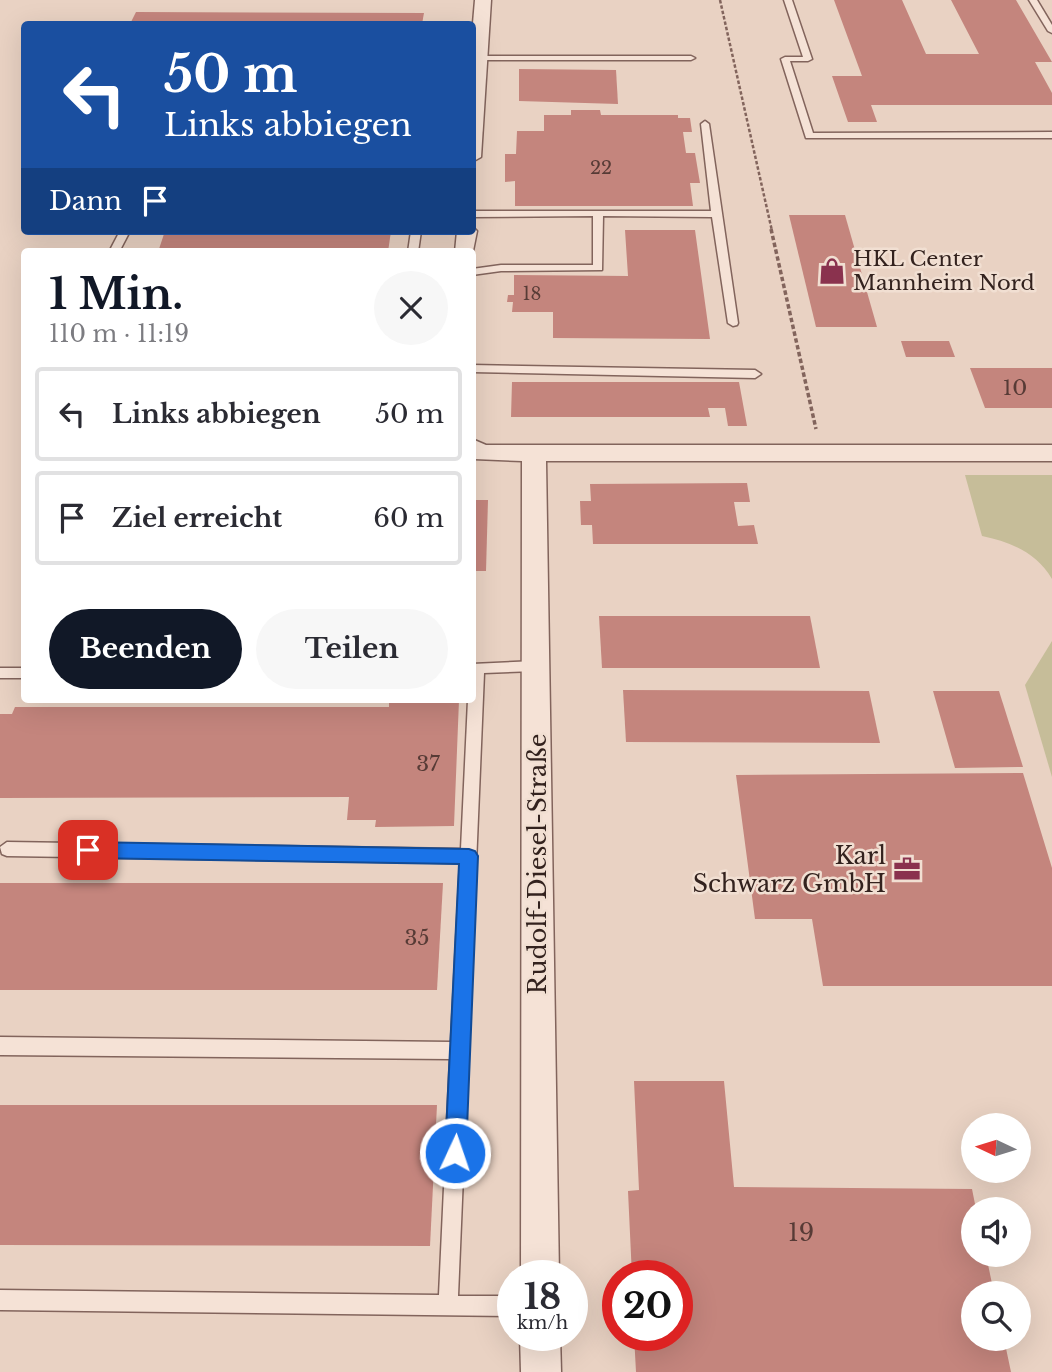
<!DOCTYPE html>
<html lang="de">
<head>
<meta charset="utf-8">
<style>
	body { margin:0; font-family:"Libre Baskerville",serif; background:#f7f7f7; color:#2b2b33; height:100vh; display:flex; flex-direction:column; font-size:26px; white-space:nowrap }
	* { box-sizing:border-box; margin:0 }
	p { font-size:23px; color:#7c7c81 }
	.icon { flex:none; width:38px; height:38px; fill:none; stroke:currentColor; stroke-width:2; stroke-linecap:round; stroke-linejoin:round }
	.map { position:relative; flex:1; overflow:hidden }
	.panel { position:absolute; left:21px; top:248px; width:455px; height:455px; display:flex; flex-direction:column; background:#fff; border-radius:7px; box-shadow:0 7px 28px #0002 }
	.panel>* { flex:none }
	.top-card { position:absolute; left:21px; top:21px; width:455px; height:214px; border-radius:7px; box-shadow:0 7px 28px #0002; background:#1a4fa0; color:#fff; overflow:hidden }
	.needle { width:46px; rotate:274deg }
	.fabs { position:absolute; left:961px; top:1113px; display:grid; gap:14px }
	.fabs a { display:grid; place-items:center; width:70px; height:70px; border-radius:50%; background:#fff; box-shadow:0 7px 28px #0002; font-size:35px }
	.speed { position:absolute; left:497px; top:1260px; display:flex; gap:14px; font-size:35px; font-weight:700; text-align:center }
	.speed>* { display:grid; place-content:center; width:91px; height:91px; border-radius:50%; background:#fff; box-shadow:0 7px 28px #0002; line-height:1 }
	.speed small { font-size:18px; font-weight:400 }
	.speed .limit { border:10px solid #d22; background:#fff; color:#111 }
	.pin { position:absolute; display:grid; place-items:center; width:60px; height:60px; color:#fff; margin:-30px; border-radius:14px; box-shadow:0 4px 10px #0006 }
	.me { position:absolute; width:77px; margin:-38px; rotate:3deg; stroke-linejoin:round; filter:drop-shadow(0 0 5px #0008) }
	.turn { display:flex; align-items:center; gap:24px; height:147px; padding:0 28px; font-size:32px }
	.turn .icon { width:91px; height:91px; stroke-width:2.5 }
	.turn b { display:block; font-size:49px; line-height:60px }
	.then { display:flex; align-items:center; height:66px; padding:0 28px; background:#0003; gap:14px; font-size:26px }
	.round { display:grid; place-items:center; flex:none; width:74px; height:74px; border-radius:37px; background:#f7f7f7 }
	.headline { display:flex; align-items:center; justify-content:space-between; height:119px; padding:0 28px }
	h1 { font-size:42px; font-weight:800; line-height:52px; color:#111827 }
	.primary-button { display:flex; gap:14px; margin-top:auto; padding:14px 28px }
	.primary-button a { flex:1; height:80px; border-radius:42px; background:#111827; color:#fff; font-size:28px; font-weight:800; line-height:80px; text-align:center }
	.primary-button a+a { background:#f7f7f7; color:#2b2b33 }
	ul { padding:0; list-style:none }
	li { display:flex; align-items:center; gap:21px; height:94px; margin:0 14px 10px; padding:0 14px; border:4px solid #e1e1e2; border-radius:7px }
	li div { flex:1 }
	li b { display:block; font-size:26px }
	li em { font-style:normal }
	.map>svg:first-child { display:block }
	.green { fill:#c6bd99 }
	.building { fill:#c4857d }
	.lines { fill:none; stroke-linecap:round; stroke-linejoin:round }
	.service-casing { stroke:#82645c; stroke-width:3 }
	.minor-casing { stroke:#82645c; stroke-width:3 }
	.path-far1 { stroke:#82645c; stroke-width:2.5; stroke-dasharray:3.5 2; stroke-linecap:butt }
	.path { stroke:#82645c; stroke-width:3.5; stroke-dasharray:4.5 2.5; stroke-linecap:butt }
	.service { fill:#f5e2d6; fill-rule:evenodd }
	.minor { fill:#f5e2d6; fill-rule:evenodd }
	.route { fill:#1a73e8; stroke:#114b97; stroke-width:2 }
	.labels { text-anchor:middle; dominant-baseline:central; stroke-width:5; stroke-linejoin:round; paint-order:stroke }
	.far-number-label { font-size:18px; fill:#573b36 }
	.far-poi-label { font-size:21px; fill:#33221e; stroke:#f1dfd2; text-anchor:start }
	.number-label { font-size:21px; fill:#573b36 }
	.poi-label { font-size:24px; fill:#33221e; stroke:#f1dfd2; text-anchor:end }
	.street-label { font-size:24px; fill:#33221e; stroke:#f1dfd2 }
	.near-number-label { font-size:24px; fill:#573b36 }
</style>
</head>
<body>
<div class="map">
<svg width="1052" height="1372" viewBox="0 0 1052 1372">
	<rect width="100%" height="100%" fill="#e9d2c3"/>
	<g class="green">
		<path d="M965,475H1052V579C1037,553 1011,542 982,536Z"/>
		<path d="M1052,641V777L1025,685Z"/>
	</g>
	<g class="building">
		<path d="M834,0H902L926,54H979L951,0H1016L1052,62H1035L1052,93V105H871L877,122H848L832,76H862Z"/>
		<path d="M136,12L424,13L422,24H130Z"/>
		<path d="M519,69L616,70L618,104L519,101Z"/>
		<path d="M571,110H600L601,115H678V118H690L692,132H683L686,153H695L700,183H690L693,206H515V181L505,182V154H516L517,131H544V115H571Z"/>
		<path d="M789,215H845L877,327H816Z"/>
		<path d="M625,230H695L710,339L553,338V312H512L513,302H507L508,295H514V275L628,276Z"/>
		<path d="M165,231H391L388,252H158Z"/>
		<path d="M901,341H949L955,357H906Z"/>
		<path d="M970,368H1052V408H985Z"/>
		<path d="M512,382H739L747,426H728L725,408H708L710,417H511Z"/>
		<path d="M747,483L750,502H734L738,526L754,525L758,544H593L592,525H581L580,501H591L590,484Z"/>
		<path d="M472,500H488L486,571H472Z"/>
		<path d="M599,616H810L820,668H602Z"/>
		<path d="M623,690L869,691L880,743L626,742Z"/>
		<path d="M933,691H999L1023,767L955,768Z"/>
		<path d="M389,700H459L454,826L375,827L376,820H347L349,797L0,798V714H12L15,707H389Z"/>
		<path d="M1023,773L1052,868V986H823L812,919H755L736,775Z"/>
		<path d="M0,883H443L437,990H0Z"/>
		<path d="M634,1081H724L734,1187L972,1189L976,1209H973V1255H986L994,1293H973V1339H1004L1011,1372H636L634,1335H677V1276H632L628,1191L639,1190Z"/>
		<path d="M0,1105H437L430,1246L0,1245Z"/>
	</g>
	<g class="lines">
		<defs>
			<g id="service">
				<path d="M784,0H792L812,59L808,61H790L813,133L1052,132V138H806L781,59L785,57H803Z"/>
				<path d="M1029,0H1037L1052,25V33L1048,31Z"/>
				<path d="M477,56H691L695,58L691,60H480L476,58Z"/>
				<path d="M705,121L709,124L738,323L737,325L733,326L728,323L712,217L603,216L602,270L501,271L472,275V269L501,265H593V216L472,217V211H711L701,124Z"/>
				<path d="M120,231H130L119,252H109Z"/>
				<path d="M411,231H421L418,252H408Z"/>
				<path d="M472,365L755,370L761,374L755,378L472,372Z"/>
				<path d="M535,661L540,662L542,666L540,670L535,671L484,673L458,1296H513V1316L0,1310V1290L439,1295L450,1059L0,1055V1037L451,1042L460,863L7,856L2,854L0,847L7,842L461,849L468,700H472V664Z"/>
				<rect x="0" y="668" width="24" height="10"/>
			</g>
			<g id="minor">
				<path d="M475,0H491L481,157L472,162V35Z"/>
				<path d="M472,226L477,231L472,256V252H455L457,231H472Z"/>
				<path d="M472,439L486,445H1052V461H546L559,1276H521L522,461L474,459Z"/>
				<path d="M520,1335H560L561,1372H521Z"/>
			</g>
		</defs>
		<use href="#service" class="service-casing"/>
		<use href="#minor" class="minor-casing"/>
		<path class="path-far1" d="M720,0L772,231"/>
		<path class="path" d="M771,229L816,429"/>
		<use href="#service" class="service"/>
		<use href="#minor" class="minor"/>
	</g>
	<path class="route" d="M88,842L469,849L475,851L478,856L466,1153L463,1160L455,1163L448,1160L445,1153L459,864L88,858L82,856L80,850L82,845Z"/>
	<defs>
		<symbol id="shop-bare" viewBox="-9 -9 18 18"><path d="M-5-2.5h2.3a2.7 3.5 0 0 1 5.4 0H5L5.5 6h-11ZM-1.5-2.5h3a1.5 2.3 0 0 0-3 0Z" fill="#8a324e" stroke="#f1dfd2" stroke-width="2.5" paint-order="stroke"/></symbol>
		<symbol id="office-bare" viewBox="-9 -9 18 18"><path d="M-6-3h4V-5.5h4V-3h4V5H-6ZM-1-4.5V-3h2v-1.5ZM-6 0V1H6V0Z" fill="#8a324e" stroke="#f1dfd2" stroke-width="2.5" paint-order="stroke"/></symbol>
	</defs>
	<g fill-rule="evenodd">
		<use href="#shop-bare" x="813" y="252" width="38" height="38"/>
		<use href="#office-bare" x="888" y="850" width="38" height="38"/>
	</g>
	<g class="labels">
		<g class="far-number-label">
			<text x="601" y="168">22</text>
			<text x="532" y="294">18</text>
		</g>
		<g class="far-poi-label">
			<text x="853" y="259">HKL Center<tspan x="853" dy="24">Mannheim Nord</tspan></text>
		</g>
		<g class="number-label">
			<text x="1015" y="388">10</text>
			<text x="428" y="764">37</text>
			<text x="417" y="938">35</text>
		</g>
		<g class="poi-label">
			<text x="886" y="855">Karl<tspan x="886" dy="28">Schwarz GmbH</tspan></text>
		</g>
		<g class="street-label">
			<text transform="translate(537 864) rotate(-90)">Rudolf-Diesel-Straße</text>
		</g>
		<g class="near-number-label">
			<text x="801" y="1232">19</text>
		</g>
	</g>
</svg>
<div class="fabs">
<a><svg class="needle" viewBox="-14 -14 28 28"><path d="M0-13l5 13h-10z" fill="#e53935"/><path d="M0 13l5-13h-10z" fill="#7c7c81"/></svg></a>
<a><svg class="icon" aria-label="sound" viewBox="0 0 24 24"><path d="M4 9h4l5-4v14l-5-4H4zM17 9q2 3 0 6"/></svg></a>
<a><svg class="icon" aria-label="search" viewBox="0 0 24 24"><circle cx="10" cy="10" r="6"/><path d="M15 15l6 6"/></svg></a>
</div>
<div class="speed"><div>18<small>km/h</small></div><div class="limit">20</div></div>
<div class="pin" style="left:88px;top:850px;background:#d93025"><svg class="icon" aria-label="arrive" viewBox="0 0 24 24"><path d="M6 21V4h12l-3 4 3 4H6"/></svg></div>
<svg class="me" style="left:455px;top:1153px" viewBox="-20 -20 40 40"><circle r="17" fill="#1a73e8" stroke="#fff" stroke-width="3"/><path d="M0-11L8 9 0 5-8 9z" fill="#fff"/></svg>
<div class="top-card">
<div class="turn"><svg class="icon" aria-label="left" viewBox="0 0 24 24"><path d="M17 20v-9H6M10 6l-5 5 5 5"/></svg><div><b>50 m</b>Links abbiegen</div></div>
<div class="then">Dann<svg class="icon" aria-label="arrive" viewBox="0 0 24 24"><path d="M6 21V4h12l-3 4 3 4H6"/></svg></div>
</div>
<section class="panel">
<div class="headline"><div><h1>1 Min.</h1><p>110 m · 11:19</p></div><a class="round"><svg class="icon" aria-label="close" viewBox="0 0 24 24"><path d="M6 6l12 12M18 6L6 18"/></svg></a></div>
<ul>
<li><svg class="icon" aria-label="left" viewBox="0 0 24 24"><path d="M17 20v-9H6M10 6l-5 5 5 5"/></svg><div><b>Links abbiegen</b></div><em>50 m</em></li>
<li><svg class="icon" aria-label="arrive" viewBox="0 0 24 24"><path d="M6 21V4h12l-3 4 3 4H6"/></svg><div><b>Ziel erreicht</b></div><em>60 m</em></li>
</ul>
<div class="primary-button"><a>Beenden</a><a>Teilen</a></div>
</section>
</div>
</body>
</html>
